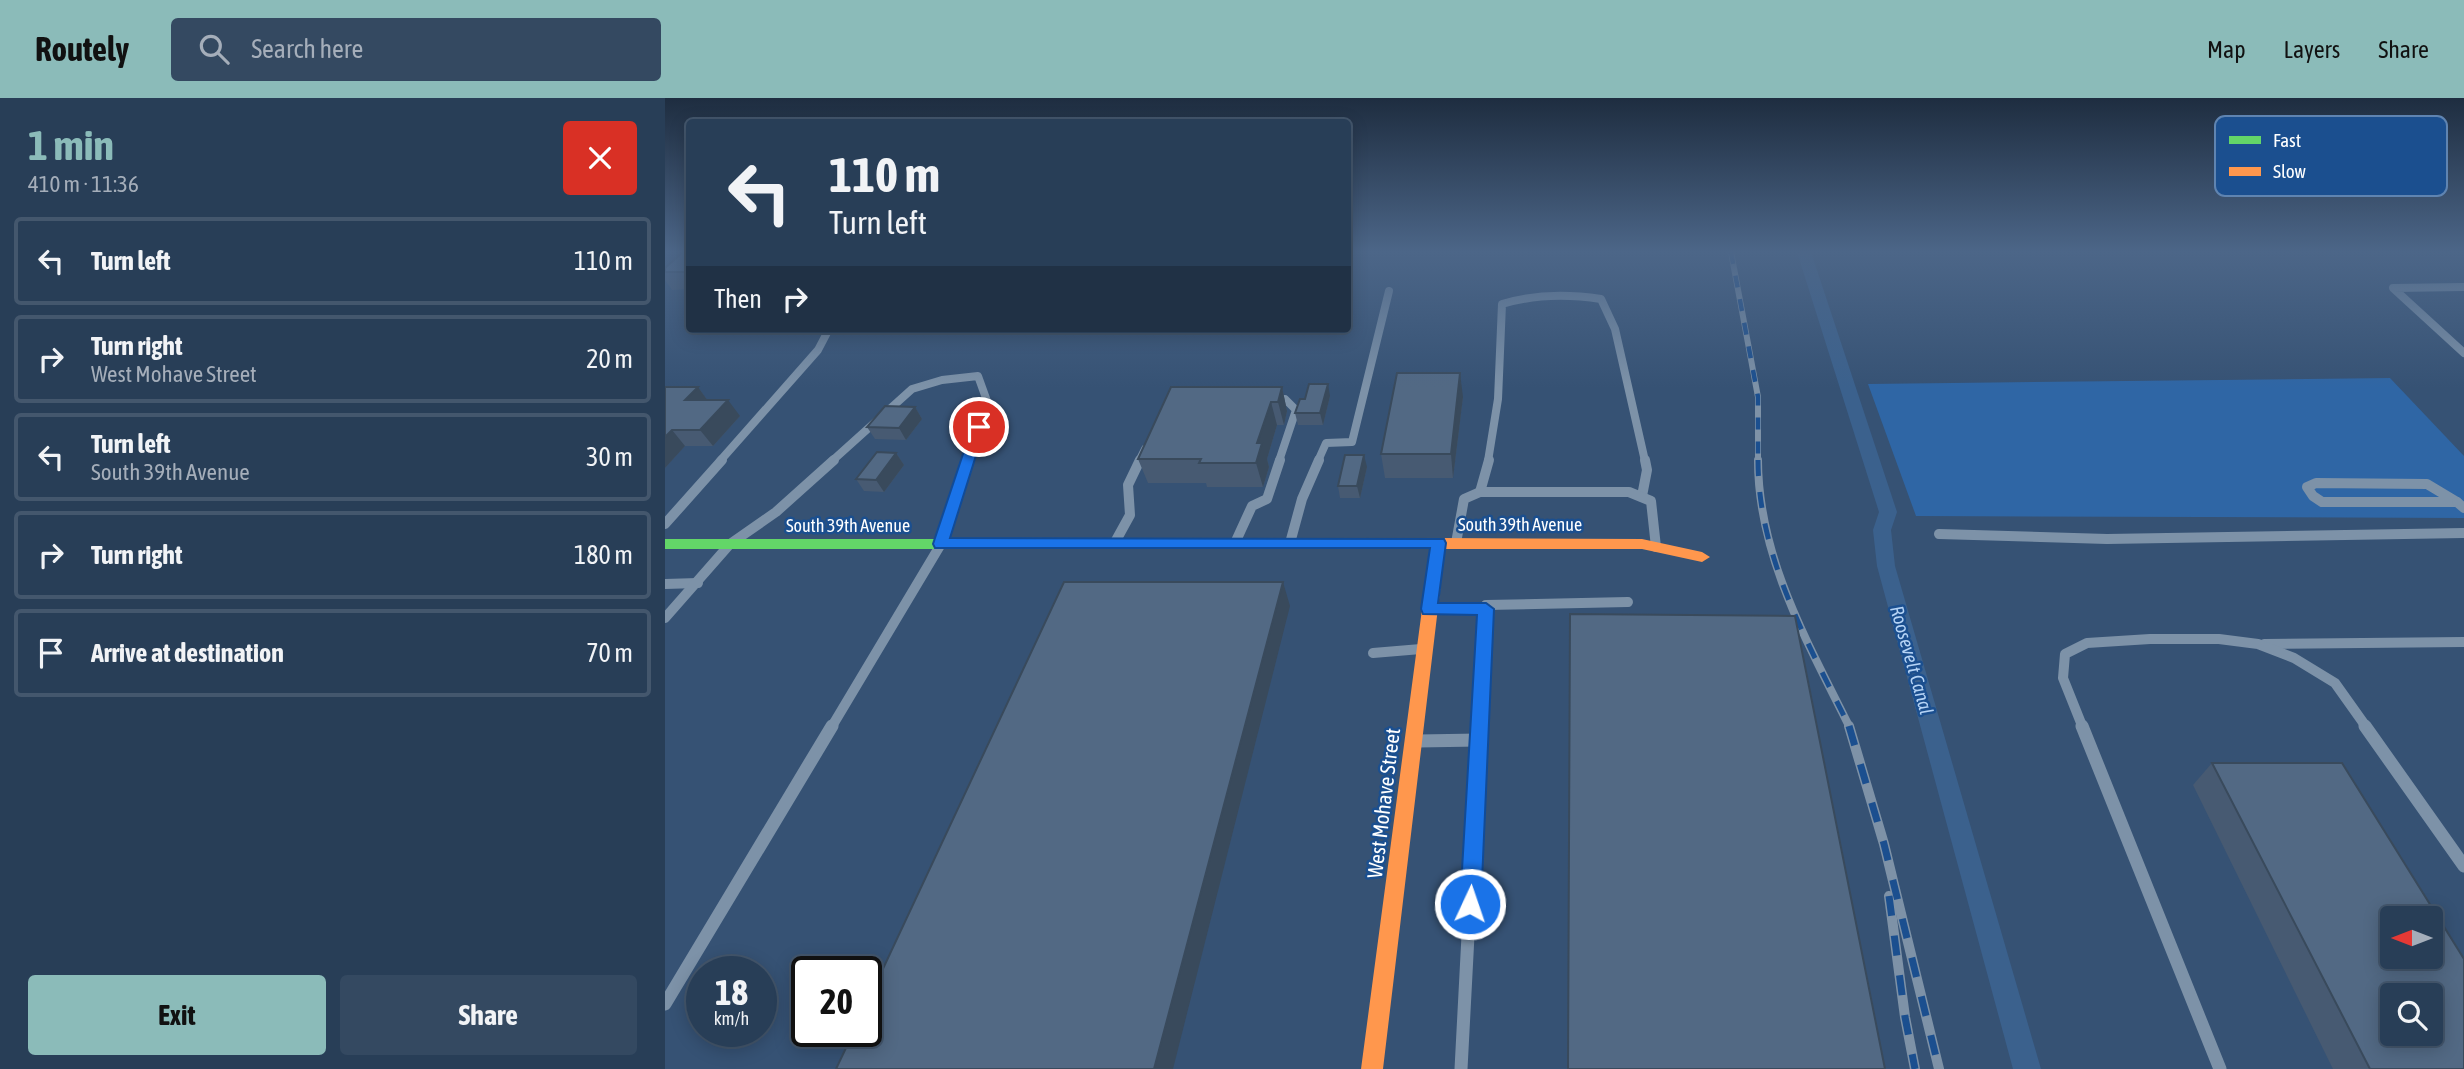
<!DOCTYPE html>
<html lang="en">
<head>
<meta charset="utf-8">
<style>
	body { margin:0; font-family:"Asap Condensed",sans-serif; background:#344961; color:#f1f3f6; height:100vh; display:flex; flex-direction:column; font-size:26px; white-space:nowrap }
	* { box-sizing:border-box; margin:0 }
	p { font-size:23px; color:#a5aeba }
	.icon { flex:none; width:38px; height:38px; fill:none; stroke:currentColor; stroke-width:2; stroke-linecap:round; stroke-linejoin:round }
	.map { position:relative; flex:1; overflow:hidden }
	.sheet { display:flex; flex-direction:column; background:#283e57; width:665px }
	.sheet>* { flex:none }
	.guide { position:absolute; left:21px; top:21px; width:665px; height:214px; border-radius:7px; box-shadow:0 4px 18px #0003,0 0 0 2px #44576d; background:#283e57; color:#f1f3f6; overflow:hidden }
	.needle { width:46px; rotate:270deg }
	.controls { position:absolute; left:1715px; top:808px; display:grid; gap:14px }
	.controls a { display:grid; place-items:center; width:63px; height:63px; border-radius:7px; background:#283e57; box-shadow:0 4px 18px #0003,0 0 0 2px #44576d; font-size:35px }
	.speed { position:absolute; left:21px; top:858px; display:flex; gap:14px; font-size:35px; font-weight:700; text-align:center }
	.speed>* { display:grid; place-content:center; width:91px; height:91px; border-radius:50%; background:#283e57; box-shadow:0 4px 18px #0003,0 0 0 2px #44576d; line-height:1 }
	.speed small { font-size:18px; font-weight:400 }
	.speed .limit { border:4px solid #111; border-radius:10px; background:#fff; color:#111 }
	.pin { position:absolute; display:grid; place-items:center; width:60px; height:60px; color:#fff; margin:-30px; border:4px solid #fff; border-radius:50%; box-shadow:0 2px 7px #0007 }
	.me { position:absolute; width:77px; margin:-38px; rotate:3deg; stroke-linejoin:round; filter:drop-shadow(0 0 5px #0008) }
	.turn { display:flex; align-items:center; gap:24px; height:147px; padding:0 28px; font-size:32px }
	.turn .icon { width:91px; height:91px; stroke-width:2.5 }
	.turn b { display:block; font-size:49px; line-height:60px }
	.then { display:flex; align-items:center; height:66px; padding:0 28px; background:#0003; gap:14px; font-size:26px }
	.round { display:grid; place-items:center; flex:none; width:74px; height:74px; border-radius:7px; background:#344961 }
	.headline { display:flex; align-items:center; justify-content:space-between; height:119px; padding:0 28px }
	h1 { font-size:42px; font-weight:700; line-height:52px; color:#8bbbb9 }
	.primary-button { display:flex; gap:14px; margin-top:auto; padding:14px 28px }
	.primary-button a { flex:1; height:80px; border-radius:7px; background:#8bbbb9; color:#111; font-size:28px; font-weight:700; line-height:80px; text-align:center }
	.primary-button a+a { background:#344961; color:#f1f3f6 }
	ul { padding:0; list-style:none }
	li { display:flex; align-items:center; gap:21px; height:88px; margin:0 14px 10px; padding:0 14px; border:4px solid #44576d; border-radius:7px }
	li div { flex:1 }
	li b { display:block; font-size:26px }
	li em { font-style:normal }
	header { display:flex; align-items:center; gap:42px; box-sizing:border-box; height:98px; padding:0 35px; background:#8bbbb9; color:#111 }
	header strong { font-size:33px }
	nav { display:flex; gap:38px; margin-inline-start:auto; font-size:24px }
	.search { width:490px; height:63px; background:#344961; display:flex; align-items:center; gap:18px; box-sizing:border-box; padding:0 24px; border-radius:7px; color:#a5aeba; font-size:26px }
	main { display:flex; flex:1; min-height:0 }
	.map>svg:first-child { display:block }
	.green { fill:#2f66a5 }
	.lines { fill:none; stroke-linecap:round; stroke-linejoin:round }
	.canal { fill:#3b618d; fill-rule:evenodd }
	.lane-far2 { stroke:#7d92a8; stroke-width:8 }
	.lane-far1 { stroke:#7d92a8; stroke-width:10 }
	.lane { stroke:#7d92a8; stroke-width:13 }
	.fast { fill:#63d668; fill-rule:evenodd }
	.slow { fill:#ff974d; fill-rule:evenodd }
	.rail-far2-casing { stroke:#7e92a7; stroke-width:6 }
	.rail-far1-casing { stroke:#7e92a7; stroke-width:8 }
	.rail-casing { stroke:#7e92a7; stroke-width:10 }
	.rail-far2 { stroke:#1b4f8f; stroke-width:4.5; stroke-dasharray:12; stroke-linecap:butt }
	.rail-far1 { stroke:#1b4f8f; stroke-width:5; stroke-dasharray:16; stroke-linecap:butt }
	.rail { stroke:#1b4f8f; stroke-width:7; stroke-dasharray:20; stroke-linecap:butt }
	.wall { fill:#475a72 }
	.shaded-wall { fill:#394a5c }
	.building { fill:#526984; stroke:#394a5c; stroke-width:2; fill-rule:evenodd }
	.route { fill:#1a73e8; stroke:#114b97; stroke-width:2 }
	.labels { text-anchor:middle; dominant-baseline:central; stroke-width:5; stroke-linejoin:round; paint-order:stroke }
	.street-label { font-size:18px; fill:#fff; stroke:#1b4f8f }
	.water-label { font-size:19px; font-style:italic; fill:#b5d3f5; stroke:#1b4f8f }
	.near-street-label { font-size:21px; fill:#fff; stroke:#1b4f8f }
	.key { fill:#1b4f8f; stroke:#5f84b1; stroke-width:2 }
	.key-label { font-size:19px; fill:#fff }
</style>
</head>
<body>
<header>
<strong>Routely</strong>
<div class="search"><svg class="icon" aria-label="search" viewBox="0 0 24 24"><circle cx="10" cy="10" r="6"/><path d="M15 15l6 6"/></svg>Search here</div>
<nav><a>Map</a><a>Layers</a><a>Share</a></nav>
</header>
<main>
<section class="sheet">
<div class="headline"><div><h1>1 min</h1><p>410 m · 11:36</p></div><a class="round" style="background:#d93025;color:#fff"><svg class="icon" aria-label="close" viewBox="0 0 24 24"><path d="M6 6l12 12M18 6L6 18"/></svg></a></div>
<ul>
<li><svg class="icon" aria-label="left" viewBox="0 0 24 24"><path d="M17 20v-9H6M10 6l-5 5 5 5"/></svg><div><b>Turn left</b></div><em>110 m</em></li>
<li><svg class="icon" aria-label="right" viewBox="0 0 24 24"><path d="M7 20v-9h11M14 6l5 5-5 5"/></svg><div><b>Turn right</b><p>West Mohave Street</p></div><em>20 m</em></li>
<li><svg class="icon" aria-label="left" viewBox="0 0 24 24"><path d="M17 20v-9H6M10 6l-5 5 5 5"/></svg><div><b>Turn left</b><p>South 39th Avenue</p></div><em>30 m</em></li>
<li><svg class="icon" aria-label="right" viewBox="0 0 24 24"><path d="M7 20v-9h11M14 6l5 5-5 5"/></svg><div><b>Turn right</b></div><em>180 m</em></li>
<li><svg class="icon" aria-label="arrive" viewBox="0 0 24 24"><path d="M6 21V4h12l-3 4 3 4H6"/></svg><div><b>Arrive at destination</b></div><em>70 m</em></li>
</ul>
<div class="primary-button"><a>Exit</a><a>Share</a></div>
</section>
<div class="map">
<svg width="1799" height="971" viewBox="0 0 1799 971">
	<rect width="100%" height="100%" fill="#365274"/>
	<path class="green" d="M1725,280L1799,358V420L1251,418L1203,286Z"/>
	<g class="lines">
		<path class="canal" d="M1132,154H1146L1232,414L1226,432L1230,468L1376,971H1348L1212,468L1208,432L1214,414Z"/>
		<g class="lane-far2">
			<path d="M1799,189L1728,190L1799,255"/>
			<path d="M608,301H620L631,312L614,363"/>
			<path d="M55,363L153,252L164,231"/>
			<path d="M167,363L247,291L277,282L313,278L322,303L303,363"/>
			<path d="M474,363L480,351"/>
			<path d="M653,363L661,345L687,344L724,193"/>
			<path d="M823,363L833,301L837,206C870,196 902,196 936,201L950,231L980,363"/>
		</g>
		<g class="lane-far1">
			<path d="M1651,385L1762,386L1792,404H1657L1648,398L1642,389Z"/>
			<path d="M815,394L824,362"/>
			<path d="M977,398L982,372L980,362"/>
			<path d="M1792,404L1799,410"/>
			<path d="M0,426L57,362"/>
			<path d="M1274,436L1442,441L1799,435"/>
			<path d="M570,445L587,408L602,401L615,362"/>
			<path d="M625,445L637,401L654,362"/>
			<path d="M791,445L799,401L815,394H964L986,403L991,449"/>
			<path d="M449,446L465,417L463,387L475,362"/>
			<path d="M0,486L33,485"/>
			<path d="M767,511H821"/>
			<path d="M0,520L65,446L111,414L169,362"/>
			<path d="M1599,546L1799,544"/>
			<path d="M708,555L756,551"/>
			<path d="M166,630L276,446L303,362"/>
			<path d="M814,630L821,507L963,504"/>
			<path d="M1418,630L1398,580L1400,556L1422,545L1485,541H1554L1593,546L1629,560L1670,585L1702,630"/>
		</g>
		<g class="lane">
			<path d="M1417,628L1555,971"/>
			<path d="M1700,628L1799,768"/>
			<path d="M753,643L814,642"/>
			<path d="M0,906L167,628"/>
			<path d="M796,971L814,628"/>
		</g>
		<path class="fast" d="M0,441H626L634,446L626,451H0Z"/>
		<path class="slow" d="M773,440L977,441L1037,454L1045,459L1037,464L977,451H780L718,971H696L765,451H626L618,446L626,441Z"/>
		<defs>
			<path id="rail-far2" d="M1066,154L1093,299V363"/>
			<path id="rail-far1" d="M1093,362C1093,459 1143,545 1185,630"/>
			<g id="rail">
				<path d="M1184,628L1219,746L1274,971"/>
				<path d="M1224,798L1240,919L1250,971"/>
			</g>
		</defs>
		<use href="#rail-far2" class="rail-far2-casing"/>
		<use href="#rail-far1" class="rail-far1-casing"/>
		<use href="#rail" class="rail-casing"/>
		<use href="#rail-far2" class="rail-far2"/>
		<use href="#rail-far1" class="rail-far1"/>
		<use href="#rail" class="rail"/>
	</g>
	<g class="wall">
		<path d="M24,154V191L7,192L0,182V170Z"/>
		<path d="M184,231H217L215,233L185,234Z"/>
		<path d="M454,231H509L508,235L455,236Z"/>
		<path d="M0,289H33L42,302L75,318L48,348H20L0,370Z"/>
		<path d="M617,289L622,313L619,327H612L602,361L604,369L598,389H542L541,385H483L473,361Z"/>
		<path d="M665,298L658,327H633L630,315Z"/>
		<path d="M798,299L788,380H720L716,356Z"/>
		<path d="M250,309L257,321L241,342L210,341L202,329Z"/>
		<path d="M231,355L239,367L219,394L199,393L191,381Z"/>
		<path d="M702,369L695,400H675L673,388Z"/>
		<path d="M1547,665L1799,971H1668L1528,687Z"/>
	</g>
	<g class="shaded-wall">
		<path d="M795,275L798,299L788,380L786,356Z"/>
		<path d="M663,286L665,298L658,327L655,315Z"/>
		<path d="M33,289L45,306L20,302Z"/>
		<path d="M617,289L622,313L619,327L613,304Z"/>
		<path d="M63,302L75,318L48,348L35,332Z"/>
		<path d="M606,304L612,327L602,361L604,369L598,389L591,365L592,345Z"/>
		<path d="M250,309L257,321L241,342L234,330Z"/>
		<path d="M7,332L20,348L0,370V339Z"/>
		<path d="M231,355L239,367L219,394L211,382Z"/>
		<path d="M699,357L702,369L695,400L692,388Z"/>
		<path d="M618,484L625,508L508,971H489Z"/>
	</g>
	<g class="building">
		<path d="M18,154H24V174H0V170Z"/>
		<path d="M732,275H795L786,356H716Z"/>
		<path d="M644,286H663L655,315H630L635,301H640Z"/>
		<path d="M0,289H33L20,302H63L35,332H7L0,339Z"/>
		<path d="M506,289H617L613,304H606L592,345H597L591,365H534L536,361H473Z"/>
		<path d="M220,308L250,309L234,330L202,329Z"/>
		<path d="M212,354L231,355L211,382L191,381Z"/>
		<path d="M680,357H699L692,388H673Z"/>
		<path d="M399,484H618L489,971H171L189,933H201V907Z"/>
		<path d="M905,516L1130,518L1220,971H903Z"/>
		<path d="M1547,665H1677L1799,861V971H1705ZM1727,821H1766V859H1727ZM1727,898H1766V936H1727Z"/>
	</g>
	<linearGradient id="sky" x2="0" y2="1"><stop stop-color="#1e2d40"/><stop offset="0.53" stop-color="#4c6688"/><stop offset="1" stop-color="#4c6688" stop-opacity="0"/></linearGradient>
	<rect width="1799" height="290" fill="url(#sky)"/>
	<path class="route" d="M314,325L320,329L285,440L779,441L781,445L773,505H821L829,511L816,806L812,813L805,816L798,813L795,806L812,517L758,516L756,511L765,450H270L268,446L307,329Z"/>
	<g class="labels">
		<g class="street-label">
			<text x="855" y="426">South 39th Avenue</text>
			<text x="183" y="427">South 39th Avenue</text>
		</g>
		<g class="water-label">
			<text transform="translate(1247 562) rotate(74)">Roosevelt Canal</text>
		</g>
		<g class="near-street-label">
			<text transform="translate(718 705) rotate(-83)">West Mohave Street</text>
		</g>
	</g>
	<rect x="1550" y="18" width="232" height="80" rx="10" class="key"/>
	<rect x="1564" y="38" width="32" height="8" fill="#63d668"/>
	<rect x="1564" y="69" width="32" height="9" fill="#ff974d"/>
	<g class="key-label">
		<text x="1608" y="49">Fast</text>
		<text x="1608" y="80">Slow</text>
	</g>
</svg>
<div class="controls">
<a><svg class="needle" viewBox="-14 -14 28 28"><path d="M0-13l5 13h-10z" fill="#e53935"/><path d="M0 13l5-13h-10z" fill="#a5aeba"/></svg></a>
<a><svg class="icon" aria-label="search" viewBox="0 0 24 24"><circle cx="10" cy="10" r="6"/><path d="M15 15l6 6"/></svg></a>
</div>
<div class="speed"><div>18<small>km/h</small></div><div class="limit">20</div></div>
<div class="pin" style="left:314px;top:329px;background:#d93025"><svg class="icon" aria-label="arrive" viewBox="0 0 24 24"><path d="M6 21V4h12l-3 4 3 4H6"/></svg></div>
<svg class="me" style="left:805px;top:806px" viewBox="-20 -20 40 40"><circle r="17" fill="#1a73e8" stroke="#fff" stroke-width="3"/><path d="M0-11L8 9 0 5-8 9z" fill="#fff"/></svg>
<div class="guide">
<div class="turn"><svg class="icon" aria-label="left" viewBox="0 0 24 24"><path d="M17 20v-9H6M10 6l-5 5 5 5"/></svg><div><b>110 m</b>Turn left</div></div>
<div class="then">Then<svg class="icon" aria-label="right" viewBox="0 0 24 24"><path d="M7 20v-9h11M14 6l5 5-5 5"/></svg></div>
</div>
</div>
</main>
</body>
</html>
